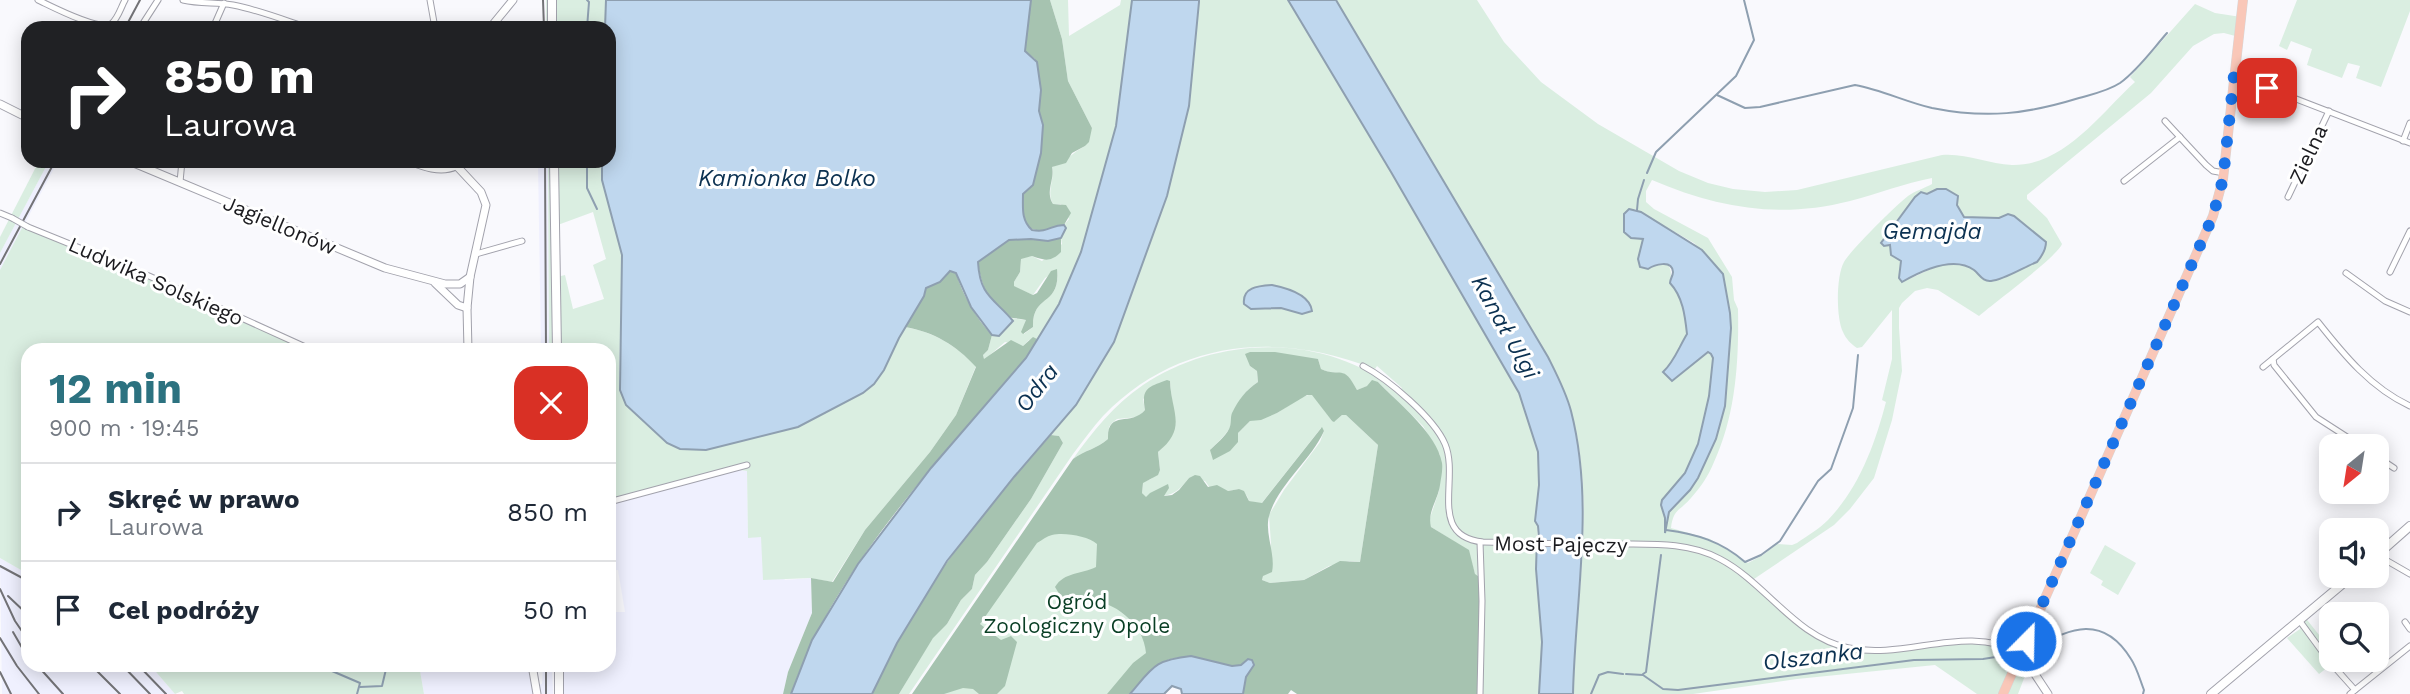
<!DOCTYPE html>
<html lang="pl">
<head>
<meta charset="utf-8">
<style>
	body { margin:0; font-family:"Work Sans",sans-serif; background:#f6f6f7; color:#1f2937; height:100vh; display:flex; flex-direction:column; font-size:26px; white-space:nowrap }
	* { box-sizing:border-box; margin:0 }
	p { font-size:23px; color:#747a83 }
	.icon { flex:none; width:38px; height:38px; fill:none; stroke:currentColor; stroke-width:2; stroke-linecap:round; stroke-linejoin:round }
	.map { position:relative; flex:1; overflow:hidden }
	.details { position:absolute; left:21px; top:343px; width:595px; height:329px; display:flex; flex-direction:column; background:#fff; border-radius:21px; box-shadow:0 4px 18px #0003 }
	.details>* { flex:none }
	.hud { position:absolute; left:21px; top:21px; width:595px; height:147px; border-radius:21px; box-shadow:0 4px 18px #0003; background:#202124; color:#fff; overflow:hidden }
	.needle { width:46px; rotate:210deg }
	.controls { position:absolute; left:2319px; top:434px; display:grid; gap:14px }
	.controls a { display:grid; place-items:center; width:70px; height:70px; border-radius:14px; background:#fff; box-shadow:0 4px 18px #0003; font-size:35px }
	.pin { position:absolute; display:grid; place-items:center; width:60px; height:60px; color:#fff; margin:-30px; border-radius:14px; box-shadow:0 4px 10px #0006 }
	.me { position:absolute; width:77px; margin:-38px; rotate:23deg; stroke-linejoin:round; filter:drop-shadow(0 0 5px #0008) }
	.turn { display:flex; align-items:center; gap:24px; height:147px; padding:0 28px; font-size:32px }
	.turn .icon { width:91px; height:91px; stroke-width:2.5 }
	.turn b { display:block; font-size:49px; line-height:60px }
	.round { display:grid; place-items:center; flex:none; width:74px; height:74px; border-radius:21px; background:#f6f6f7 }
	.headline { display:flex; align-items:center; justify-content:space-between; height:119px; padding:0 28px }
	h1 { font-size:42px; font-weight:700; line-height:52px; color:#2c7280 }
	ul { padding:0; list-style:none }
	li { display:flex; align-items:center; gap:21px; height:98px; padding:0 28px; border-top:2px solid #e0e1e3 }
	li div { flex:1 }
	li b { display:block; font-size:26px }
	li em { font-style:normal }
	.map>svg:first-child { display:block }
	.built { fill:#eff0fe }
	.green { fill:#daeee1; fill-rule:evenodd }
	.forest { fill:#a6c3b0 }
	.water { fill:#bfd7ee; stroke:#8e9fb0; stroke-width:2 }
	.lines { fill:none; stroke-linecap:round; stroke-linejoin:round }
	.stream { stroke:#8e9fb0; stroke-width:2 }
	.minor-casing { stroke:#a2a2ac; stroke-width:7 }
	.tertiary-casing { stroke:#a2a2ac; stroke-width:9 }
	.secondary-casing { stroke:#a2a2ac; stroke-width:10 }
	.primary-casing { stroke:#d6d6d7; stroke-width:10 }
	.minor { stroke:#fff; stroke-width:5 }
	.tertiary { stroke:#fff; stroke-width:7 }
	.secondary { stroke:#fff; stroke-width:8 }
	.primary { stroke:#f9c7b8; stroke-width:9 }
	.rail { stroke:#737377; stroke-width:2 }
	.minor-bridge-casing { stroke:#a2a2ac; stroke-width:7; stroke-linecap:butt }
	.minor-bridge { stroke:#fff; stroke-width:5 }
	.route { stroke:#1a73e8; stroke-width:12; stroke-dasharray:0 21.6 }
	.labels { text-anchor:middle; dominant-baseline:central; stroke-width:6; stroke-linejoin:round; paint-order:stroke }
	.street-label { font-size:21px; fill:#1b1b1f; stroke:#fff }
	.park-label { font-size:21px; fill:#093e24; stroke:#fff }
	.water-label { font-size:23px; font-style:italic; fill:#0b3151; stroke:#fff }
</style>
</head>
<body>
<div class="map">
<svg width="2410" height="694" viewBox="0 0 2410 694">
	<rect width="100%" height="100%" fill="#f9f9fd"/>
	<g class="built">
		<path d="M49,161H58L0,270V253Z"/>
		<path d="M538,161H548L549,350H541Z"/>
		<path d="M740,470L747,471L748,538L761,536L785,580L811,578L812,613L788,672L783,694H559V665H609V612H625L618,570L609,571V505Z"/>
		<path d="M0,558L28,574V665H150L175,694H2Z"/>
		<path d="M419,665H532L537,685L542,684L543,665H552L553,694H424Z"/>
	</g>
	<g class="green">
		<path d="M546,0H606L605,28H546Z"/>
		<path d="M1050,0H1068L1069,36L1120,5L1121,0H1132L1116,126L1081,252L1059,304L1036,344L1037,339L1029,340L1023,346L1005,342L984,360L983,355L988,350L992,335L999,336L1012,321L1011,318L1026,320L1024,334L1033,327C1032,293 1061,306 1057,270L1045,278L1033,295L1014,287V282L1020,272L1021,258L1032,256L1042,261L1062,244L1061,238L1066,229L1064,225L1069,219L1061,204H1053C1046,191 1055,180 1052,167C1066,162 1073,152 1085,146L1092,128L1068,81L1062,39Z"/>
		<path d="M1199,0H1288L1391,172L1519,393L1538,452L1539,485L1535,521L1538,526L1536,569L1542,642L1539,694H1480L1475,574L1468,550L1431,527L1429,521L1439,491L1440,455L1423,426L1378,382L1357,390C1342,363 1341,379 1321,369L1318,359L1250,366L1257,371L1258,382C1234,399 1241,407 1229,429C1224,437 1216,444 1210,450L1238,433L1250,421L1277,413L1302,397L1312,394L1332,421H1335L1342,415H1346L1378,445L1360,562L1349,561L1329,566L1304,580L1270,583L1262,580L1271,544L1269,515L1284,490L1320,442L1324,431L1321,428L1261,504L1249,501L1247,496L1239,489L1228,491L1210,488L1205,481L1189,478C1181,488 1176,494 1163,496L1165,491L1146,498L1142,493L1143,482L1151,479L1160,470L1158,452C1183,432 1171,407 1170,381L1143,399L1145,410L1138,417L1117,419L1112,423L1109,427L1108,439C1097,449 1085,450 1073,459C1093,431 1114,405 1143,385C1219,334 1328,333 1398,392L1402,388L1377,366L1375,369C1279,331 1178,339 1103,416C1092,428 1083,441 1073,454L909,694H899L933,637L947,624L961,600L972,589L975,575L987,562L1031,499L1063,443L1059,436L1051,435L1076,405L1114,342L1167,196L1189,106Z"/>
		<path d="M1336,0H1477L1504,42L1541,82L1598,124L1679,171L1708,183L1733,189L1765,192L1797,190L1942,155C1966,153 1988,164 2012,165C2064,166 2100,114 2135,82L2130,77L2195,4L2215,13L2241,17L2239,37L2224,33L2214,34L2193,46L2151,93L2027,195V199L2047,218L2062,244C2058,256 1994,303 1979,316L1938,290L1927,288L1915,291L1902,303L1899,308V328L1902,371L1892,420L1874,478L1850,509L1834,525L1751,581L1824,639L1860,650L1983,640L2021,653L2028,668L2018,694H1977L1935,665L1797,679L1693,694H1573C1575,601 1597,503 1571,411C1566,393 1556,375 1548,357ZM1932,178V184C1925,188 1915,191 1908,196C1897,204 1849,252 1844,262C1836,276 1836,318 1843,332C1846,339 1851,344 1857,348L1862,347L1892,310V359L1882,400L1886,402C1875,444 1859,488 1828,520C1819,529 1807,536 1797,543L1792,545L1777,544L1763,555L1748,563L1710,539L1671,528C1673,509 1680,511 1691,498C1700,488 1709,475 1714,462C1736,415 1739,360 1738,309L1734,300L1732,277L1708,238L1654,209L1646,202V191L1652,180C1718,208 1779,219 1850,201C1877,194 1905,183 1932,178ZM1934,190L1957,202L1963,217H2001L2046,245L2041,257L1993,281H1987C1980,277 1976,270 1968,267C1946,257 1927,272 1908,279L1900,259L1894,257L1890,245H1887L1884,236L1915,197L1921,193L1927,194ZM1635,209L1694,243L1723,275L1731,328L1725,406L1716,439L1698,478L1690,490L1669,512L1665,533L1667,494L1685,473L1698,444L1709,396L1713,358L1711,354L1708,352L1672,381L1664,372C1674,362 1679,346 1687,334C1685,316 1683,297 1670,283C1674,263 1665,258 1648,269L1638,259L1643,239L1640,237L1635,239L1624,232V214Z"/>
		<path d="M2297,0H2410V11L2381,87L2356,78L2360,66L2348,63L2342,78L2307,65L2312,49L2291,41L2287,50L2279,46Z"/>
		<path d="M39,161H49L0,253V237Z"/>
		<path d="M548,161H602V180L622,255L619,384L706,450L798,427L863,393L879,378L905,327C934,332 955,345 976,366L956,415L930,452L865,530L832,582L810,578L763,580L761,537L748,538L747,471L740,470L609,505V350H549ZM593,212L606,259L593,265L604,299L573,309L565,275L557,277L555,226Z"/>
		<path d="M23,226L55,237L312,350H28V574L0,558V270Z"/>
		<path d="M1061,511L1144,514L1146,653L1111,694H918Z"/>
		<path d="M2105,545L2136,563L2118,595L2101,585L2103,581L2090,573Z"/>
		<path d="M2304,616L2331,650V660H2337L2319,674L2287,638L2300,629L2299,620Z"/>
		<path d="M150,665H419L424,694H184L182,691L175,694Z"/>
	</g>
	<g class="forest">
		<path d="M1031,0H1050L1062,39L1068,81L1092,128L1089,142L1085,146L1072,153L1066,163L1052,167C1055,180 1045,191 1053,204L1066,205L1071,213L1064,225L1043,232L1029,228L1023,215V194L1033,185L1041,153L1043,125L1039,111L1041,90L1035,59L1025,51Z"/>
		<path d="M1061,238V252C1050,263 1044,260 1032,256L1021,259L1020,272L1014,282V286L1033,295L1037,293L1051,271L1057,269C1061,307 1032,293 1033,327L1023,334L1021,332L1026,320C1020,318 1014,319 1009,317C989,308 980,281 978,262L1009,240L1031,239L1048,241Z"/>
		<path d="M950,271L956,273C963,296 976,318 992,335L988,350L983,355L984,359L1011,340L1023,346L1033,337L1037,339L1036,344C1006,388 967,426 932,467C875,536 820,609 791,694H783L788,672L812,613L811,578L833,582L865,530L930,452L956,415L976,367C956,345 934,332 905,327L924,296L926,288L940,282Z"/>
		<path d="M1250,352H1275L1318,359L1321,369C1341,378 1343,363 1357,390L1367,386L1372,380L1378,382C1398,403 1437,433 1442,463C1443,470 1441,478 1440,485C1438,500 1427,512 1431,527L1469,550L1475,574L1482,579L1480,694H1297L1291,690L1288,694C1272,694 1258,694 1243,694L1248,659L1241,665C1230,667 1219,664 1209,661C1166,650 1156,664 1130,694H1107L1133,663L1146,653C1144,624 1114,600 1086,600L1077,610H1069L1055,587C1064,572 1082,574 1096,567L1097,544C1088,536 1064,532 1052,535C1047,536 1042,540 1037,543L980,624L1001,640L1011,636L1017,642L1005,686L997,694H979L973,689L963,688L944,694H912L1073,459C1085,450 1097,449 1108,439C1107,409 1131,427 1145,410C1141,388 1148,387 1167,380L1170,381C1171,412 1188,428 1158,452L1160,470L1158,475L1143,483L1142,493L1146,497L1150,493L1168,484L1169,488L1164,496L1172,495L1179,490L1189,478L1195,475L1200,476L1208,487L1217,485L1228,491L1239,489L1244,491L1249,501L1262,503L1322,427L1324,431C1311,460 1280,483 1270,513C1263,531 1276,553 1272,572L1263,576L1262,580L1270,583L1304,580L1340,561L1360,562L1378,445L1346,415H1342L1334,422L1332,421L1312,395H1307L1277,413L1261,420L1250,421L1238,433V442L1230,451L1213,460L1210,450C1216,444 1225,437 1229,429C1232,423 1230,418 1232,413C1239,399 1245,391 1258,382L1257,371L1250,366L1245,354Z"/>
		<path d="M1051,435L1059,436L1063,443L1031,499L987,562L975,575L972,589L961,600L947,624L933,638L899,694H872C912,597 982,513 1051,435Z"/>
	</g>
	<g class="water">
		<path d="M606,0H1031L1025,51L1037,62L1041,90L1039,111L1043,125L1041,153L1033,185L1023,194C1023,208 1021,220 1032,230C1049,233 1050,225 1064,225L1066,228L1061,238L1048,241L1031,239L1009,240L978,262C980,297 994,298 1013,321L999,336L992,335L971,307L956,273L950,271L940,282L926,288L924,296L899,338L884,370L874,384L863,393L798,427L706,450L680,449L667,443L626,405L620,390L622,255L602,180V161H609V28H605Z"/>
		<path d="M1132,0H1199V2L1189,106L1167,196L1114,342L1076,405L1014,477L947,561L897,643L872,694H791L812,640L858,564L931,468L1026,358L1059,304L1081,252L1116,126Z"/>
		<path d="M1288,0H1336L1548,357C1557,375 1566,392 1571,411C1595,504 1575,600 1573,694H1539L1542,642L1536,569L1537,537H1539L1538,526L1535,521L1539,485L1538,452L1519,393L1391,172Z"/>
		<path d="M1937,189H1946L1958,196L1957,205L1964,217L1999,218L2008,214L2014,216L2046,242C2046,250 2042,256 2037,262C2024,267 2004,280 1991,281C1983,282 1980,275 1974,270C1953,255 1921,271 1902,282L1899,278L1901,261L1891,255L1890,245L1884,246L1881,243L1915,197L1921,192L1927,194Z"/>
		<path d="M1629,209L1641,212L1702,250L1723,274L1730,313L1731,328L1725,406L1716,439L1698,478L1690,490L1669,512L1665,533V518L1661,505L1662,500L1685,473L1698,444L1709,396L1713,358L1711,354L1708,352L1672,381L1663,372C1674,362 1679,347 1687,334C1685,316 1683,297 1670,283C1670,279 1673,276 1673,272C1672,259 1654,265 1648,269L1640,267L1638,259L1643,239L1631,238L1624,232V214Z"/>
		<path d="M1272,285C1287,288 1310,295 1312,311L1302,314L1281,308L1251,309L1244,304C1242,287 1258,286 1272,285Z"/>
		<path d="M1191,656L1232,666L1241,665L1248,659L1252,660L1254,665L1246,677L1243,694H1182L1181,689L1172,686L1164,694H1130C1153,667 1154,660 1191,656Z"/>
	</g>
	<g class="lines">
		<g class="stream">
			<path d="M587,0L589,2L587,28"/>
			<path d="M1717,95L1745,108L1760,107L1855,85C1882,90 1906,102 1932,108C1987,119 2027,114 2079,98C2093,94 2108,91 2120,83C2138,70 2152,50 2167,33"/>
			<path d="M587,161V188L597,209"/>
			<path d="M1647,173L1656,152L1736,76L1754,40L1744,0"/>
			<path d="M1637,210L1638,199L1644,180"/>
			<path d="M1666,530C1696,534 1721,541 1745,562L1761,555L1780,541L1818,481L1831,469L1853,408L1858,355"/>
			<path d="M2033,650C2070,626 2104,615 2131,659C2137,668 2140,680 2144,690L2143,694"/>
			<path d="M318,665L360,683L357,694"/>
			<path d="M1626,674L1643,675L1663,689L1678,690L1914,660L1983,659L2008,655"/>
			<path d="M1643,674L1646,672L1661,555"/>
			<path d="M360,687L382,686L387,665"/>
			<path d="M1591,694L1599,675L1608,672L1623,674"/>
		</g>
		<defs>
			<g id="minor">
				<path d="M38,0C51,6 98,31 111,24C118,19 121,7 125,0"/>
				<path d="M183,0C200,4 217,2 233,5C259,10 284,20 308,28"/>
				<path d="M430,0L435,28"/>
				<path d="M140,28L158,0"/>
				<path d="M213,28L224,3"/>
				<path d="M2234,75L2410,143"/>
				<path d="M2165,121L2206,165L2213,171L2224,173"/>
				<path d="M2403,141L2410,123"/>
				<path d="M406,161C422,167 440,174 456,167"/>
				<path d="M2124,181L2180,137"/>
				<path d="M180,182L182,161"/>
				<path d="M2288,197L2329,111"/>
				<path d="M0,213L12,218"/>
				<path d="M28,227L149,276L312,350"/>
				<path d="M476,254L522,241"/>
				<path d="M2390,272L2410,231"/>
				<path d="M2346,273L2385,301L2410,312"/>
				<path d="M2273,359L2274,365L2316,417L2361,446"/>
				<path d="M1363,366C1388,379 1434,418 1445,444C1460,479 1427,536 1483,542C1524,543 1565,544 1605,544C1643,545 1685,540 1720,559C1766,583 1796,638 1849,648C1907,660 1965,623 2021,653"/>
				<path d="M2263,367L2318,322C2344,355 2371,388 2410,406"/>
				<path d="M2376,456L2394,468"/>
				<path d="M609,502L747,465"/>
				<path d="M1480,542L1482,601L1480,694"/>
				<path d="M2377,555L2410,574"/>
				<path d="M2299,620L2329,661L2355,690"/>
				<path d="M2405,622L2410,629"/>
				<path d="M2350,694L2410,646"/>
			</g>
			<g id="tertiary">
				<path d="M490,28L513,0"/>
				<path d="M0,104L28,118"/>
				<path d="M129,161L385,268L445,284H460L470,277"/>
				<path d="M452,161L481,192L486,205L470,277L467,308L468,350"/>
				<path d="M435,283L458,305L467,308"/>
				<path d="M2021,653L2048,694"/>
				<path d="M532,665L537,694"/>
			</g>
			<g id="secondary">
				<path d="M552,28V0"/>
				<path d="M554,161L557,350"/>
				<path d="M2376,556L2410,526"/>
				<path d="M559,694V665"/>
				<path d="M2211,694L2352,576"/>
			</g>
			<path id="primary" d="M2003,694L2213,216L2223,179L2243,0"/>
		</defs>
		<use href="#minor" class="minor-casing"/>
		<use href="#tertiary" class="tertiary-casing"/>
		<use href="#secondary" class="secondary-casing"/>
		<use href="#primary" class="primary-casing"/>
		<use href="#minor" class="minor"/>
		<use href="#tertiary" class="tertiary"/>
		<use href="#secondary" class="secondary"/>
		<use href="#primary" class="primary"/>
		<g class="rail">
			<path d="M543,0L544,28"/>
			<path d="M125,28L140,0"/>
			<path d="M545,161L546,350"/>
			<path d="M0,264L55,161"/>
			<path d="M0,566L28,581"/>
			<path d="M0,589L15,621L28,640"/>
			<path d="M8,596L28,615"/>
			<path d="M13,632L28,658"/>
			<path d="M0,638L17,666L39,694"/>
			<path d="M37,665L63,694"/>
			<path d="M91,665L120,694"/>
			<path d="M122,665L150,694"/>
			<path d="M138,665L166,694"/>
			<path d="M546,665V694"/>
			<path d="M0,672L11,694"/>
		</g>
		<defs>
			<path id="minor-bridge" d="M12,218L28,227"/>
		</defs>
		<use href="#minor-bridge" class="minor-bridge-casing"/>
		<use href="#minor-bridge" class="minor-bridge"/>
	</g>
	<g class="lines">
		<path class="route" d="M2026,641L2213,216L2223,179L2234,75L2267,88"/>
	</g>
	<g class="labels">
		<g class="street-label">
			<text transform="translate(2308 154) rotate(-65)">Zielna</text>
			<text transform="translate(280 225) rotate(23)">Jagiellonów</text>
			<text transform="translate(156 281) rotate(24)">Ludwika Solskiego</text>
			<text transform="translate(1561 544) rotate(1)">Most Pajęczy</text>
		</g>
		<g class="park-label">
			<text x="1077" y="601">Ogród<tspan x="1077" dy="24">Zoologiczny Opole</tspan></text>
		</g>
		<g class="water-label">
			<text x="787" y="178">Kamionka Bolko</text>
			<text x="1932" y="231">Gemajda</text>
			<text transform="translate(1505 327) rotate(61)">Kanał Ulgi</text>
			<text transform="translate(1037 388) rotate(-52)">Odra</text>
			<text transform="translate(1813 657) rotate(-7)">Olszanka</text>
		</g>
	</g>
</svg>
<div class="controls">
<a><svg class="needle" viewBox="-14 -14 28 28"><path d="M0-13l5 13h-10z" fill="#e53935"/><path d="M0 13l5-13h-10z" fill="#747a83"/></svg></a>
<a><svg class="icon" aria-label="sound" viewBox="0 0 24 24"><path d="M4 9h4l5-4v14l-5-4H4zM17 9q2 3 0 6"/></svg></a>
<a><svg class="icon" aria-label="search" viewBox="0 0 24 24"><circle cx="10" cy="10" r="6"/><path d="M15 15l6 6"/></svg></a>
</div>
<div class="pin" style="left:2267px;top:88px;background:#d93025"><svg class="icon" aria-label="arrive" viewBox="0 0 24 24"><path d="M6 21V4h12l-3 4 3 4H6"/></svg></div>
<svg class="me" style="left:2026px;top:641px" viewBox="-20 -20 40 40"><circle r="17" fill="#1a73e8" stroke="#fff" stroke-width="3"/><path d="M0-11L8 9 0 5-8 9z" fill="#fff"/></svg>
<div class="hud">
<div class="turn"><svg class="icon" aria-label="right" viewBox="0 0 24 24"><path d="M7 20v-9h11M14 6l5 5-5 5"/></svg><div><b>850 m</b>Laurowa</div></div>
</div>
<section class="details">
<div class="headline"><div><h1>12 min</h1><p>900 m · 19:45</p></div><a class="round" style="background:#d93025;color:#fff"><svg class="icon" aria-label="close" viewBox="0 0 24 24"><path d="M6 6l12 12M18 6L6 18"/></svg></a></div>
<ul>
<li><svg class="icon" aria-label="right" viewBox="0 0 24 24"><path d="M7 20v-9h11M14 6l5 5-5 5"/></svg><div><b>Skręć w prawo</b><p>Laurowa</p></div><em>850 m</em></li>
<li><svg class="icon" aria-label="arrive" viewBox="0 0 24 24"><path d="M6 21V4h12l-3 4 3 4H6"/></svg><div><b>Cel podróży</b></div><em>50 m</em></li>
</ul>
</section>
</div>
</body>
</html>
